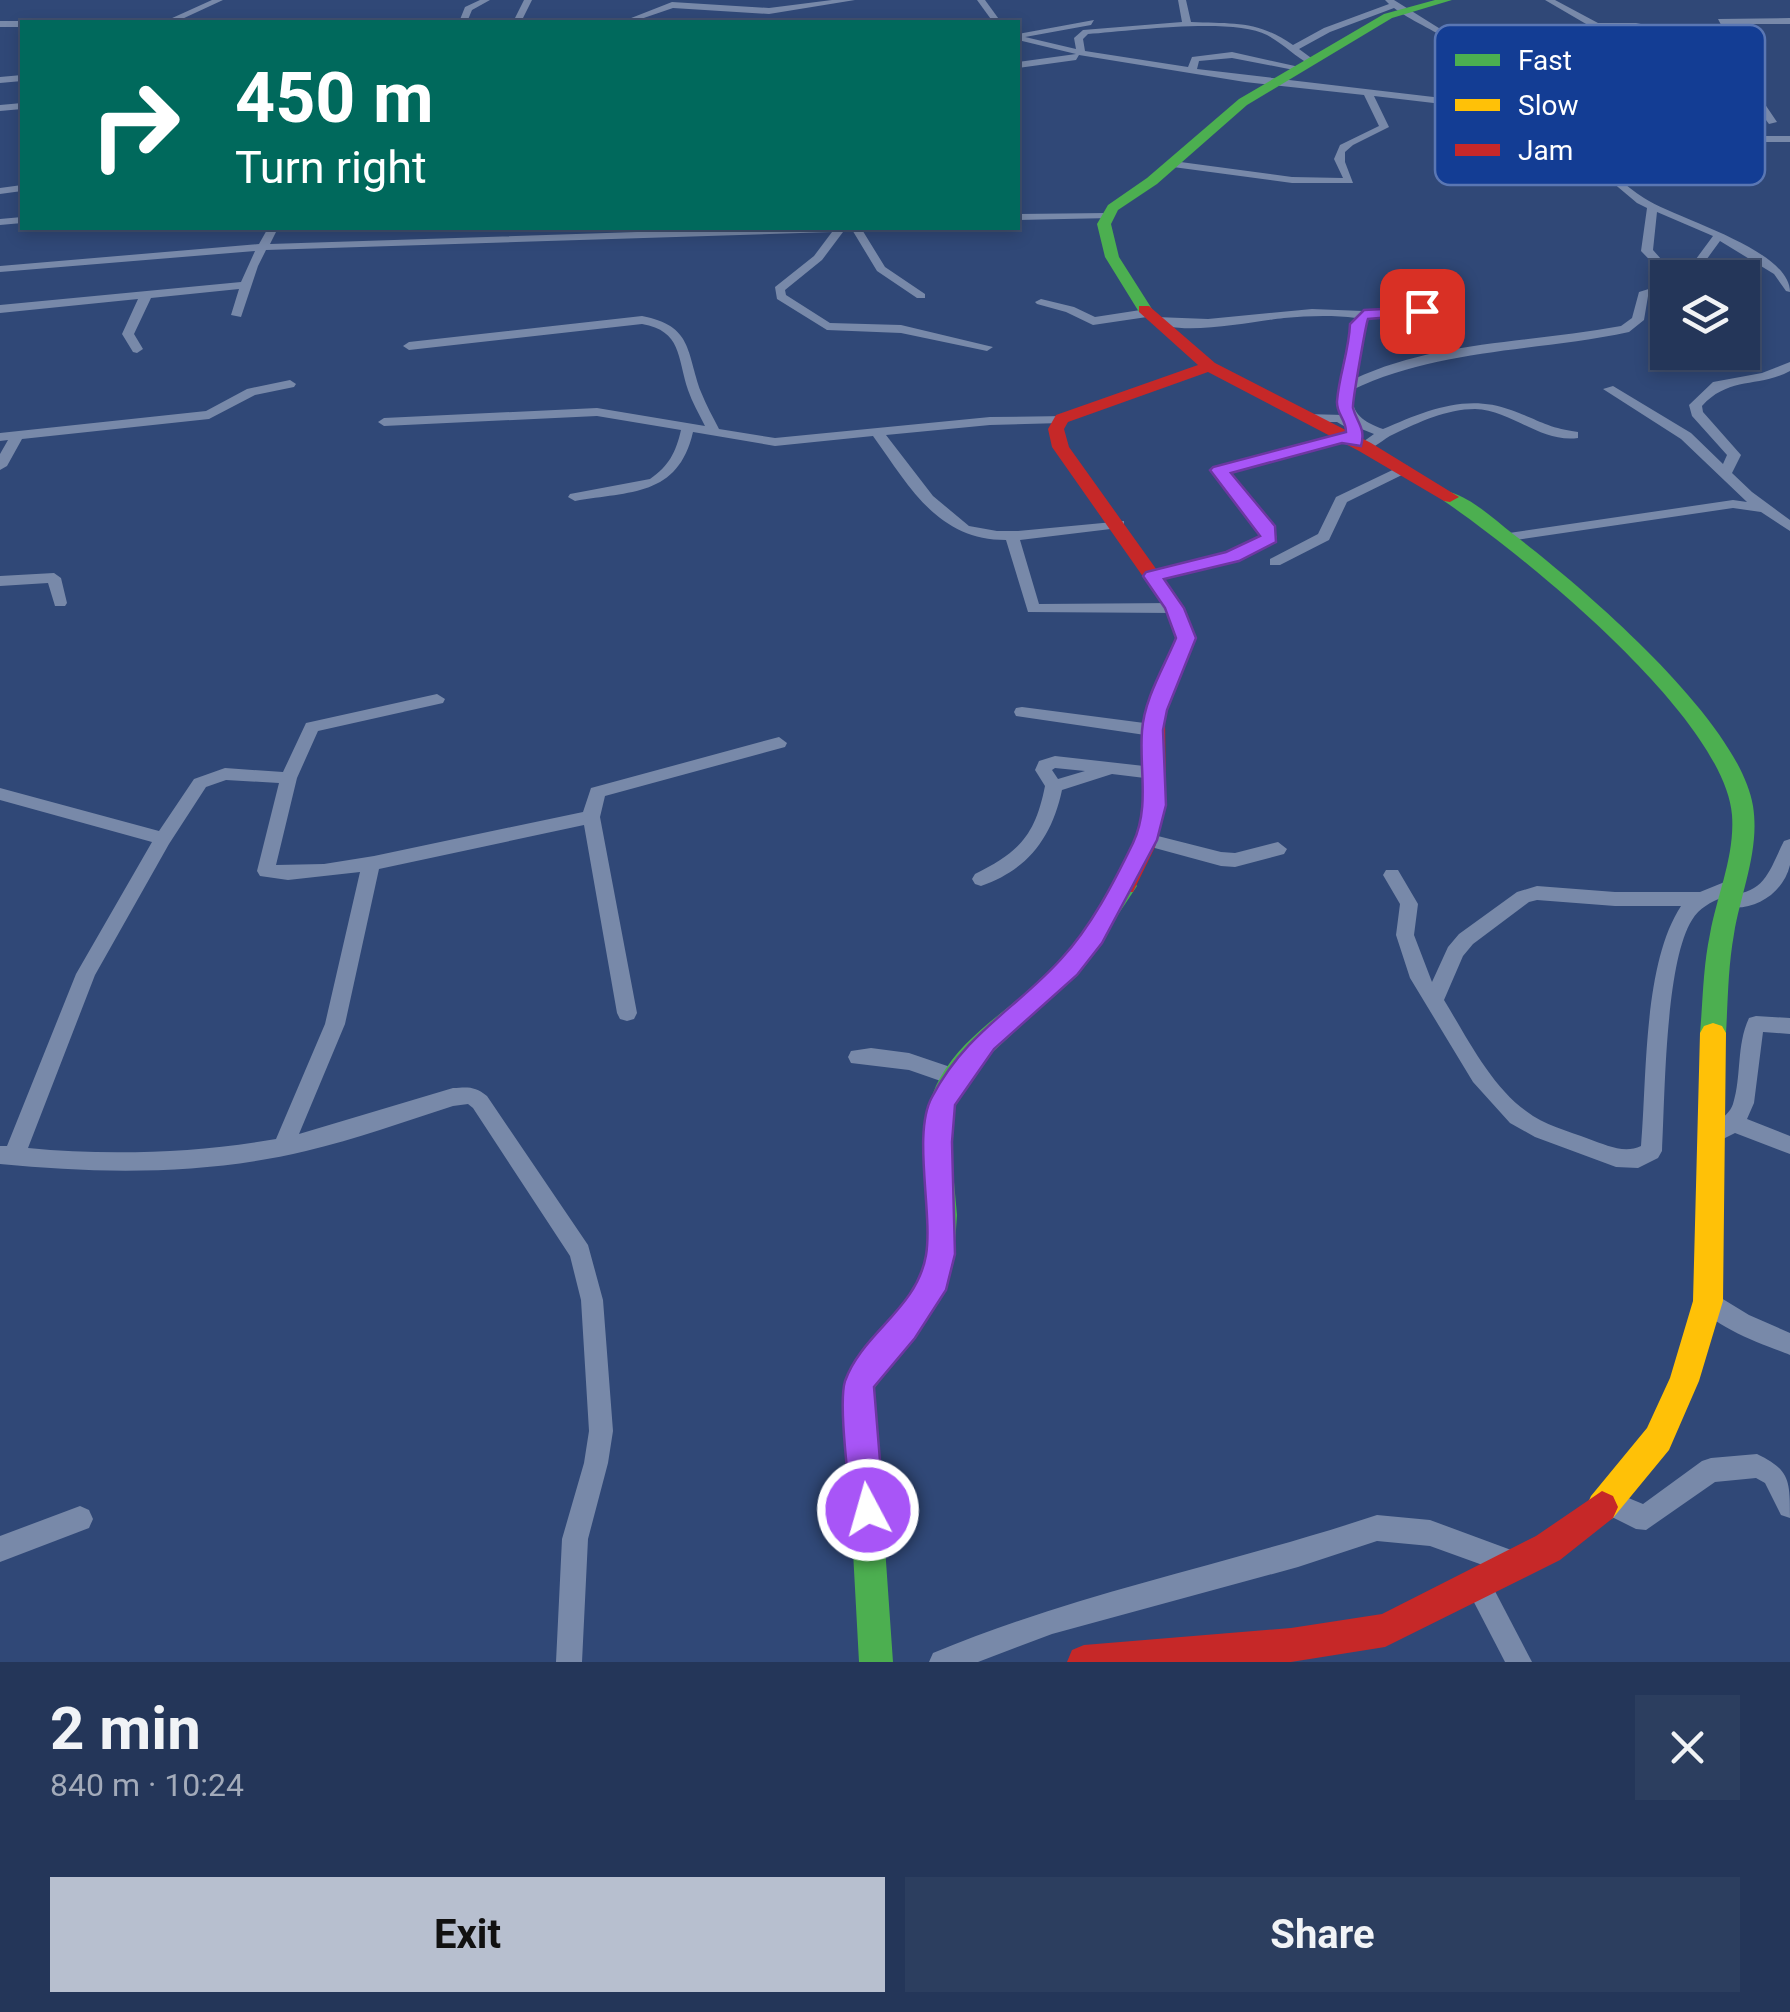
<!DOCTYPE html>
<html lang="en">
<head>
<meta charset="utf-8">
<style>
	body { margin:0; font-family:Roboto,sans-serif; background:#2c3e5f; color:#f1f3f6; height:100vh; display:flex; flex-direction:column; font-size:38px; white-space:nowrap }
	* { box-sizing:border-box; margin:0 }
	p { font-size:32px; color:#a3abba }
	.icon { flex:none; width:55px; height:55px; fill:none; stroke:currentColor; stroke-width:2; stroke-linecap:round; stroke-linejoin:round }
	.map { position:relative; height:1662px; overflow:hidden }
	.drawer { display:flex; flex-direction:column; background:#243659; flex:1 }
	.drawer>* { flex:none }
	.top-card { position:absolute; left:20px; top:20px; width:1000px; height:210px; border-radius:0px; box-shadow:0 5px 15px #0003,0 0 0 2px #41506f; background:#00695c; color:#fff; overflow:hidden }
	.buttons { position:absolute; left:1650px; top:260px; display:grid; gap:20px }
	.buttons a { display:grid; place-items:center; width:110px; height:110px; border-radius:0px; background:#243659; box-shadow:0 5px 15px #0003,0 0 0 2px #41506f; font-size:50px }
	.pin { position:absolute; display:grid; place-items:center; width:85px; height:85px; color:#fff; margin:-42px; border-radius:20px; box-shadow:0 5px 15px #0006 }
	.me { position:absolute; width:110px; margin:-55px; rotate:354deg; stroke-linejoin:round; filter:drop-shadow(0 0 8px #0008) }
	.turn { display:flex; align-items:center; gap:35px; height:210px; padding:0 50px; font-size:45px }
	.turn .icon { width:130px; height:130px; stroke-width:2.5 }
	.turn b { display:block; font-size:70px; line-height:85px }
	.round { display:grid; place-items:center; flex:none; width:105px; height:105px; border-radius:0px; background:#2c3e5f }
	.overview { display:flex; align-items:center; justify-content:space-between; height:170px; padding:0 50px }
	h1 { font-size:60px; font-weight:700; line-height:75px }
	.action { display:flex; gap:20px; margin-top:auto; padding:20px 50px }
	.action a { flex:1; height:115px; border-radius:0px; background:#b7bfcf; color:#111; font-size:40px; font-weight:700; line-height:115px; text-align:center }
	.action a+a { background:#2c3e5f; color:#f1f3f6 }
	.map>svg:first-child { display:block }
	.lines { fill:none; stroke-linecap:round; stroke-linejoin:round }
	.street { fill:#7889a9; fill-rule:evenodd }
	.fast { fill:#4caf50; fill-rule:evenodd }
	.slow { fill:#ffc107; fill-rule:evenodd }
	.jam { fill:#c62828; fill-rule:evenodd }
	.route { fill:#a855f7; stroke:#6d37a1; stroke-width:2.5 }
	.key { fill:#133d94; stroke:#5a77b4; stroke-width:2.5 }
	.key-label { font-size:28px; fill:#fff }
</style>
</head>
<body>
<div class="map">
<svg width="1790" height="1662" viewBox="0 0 1790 1662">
	<rect width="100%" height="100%" fill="#304877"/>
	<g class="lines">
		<g class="street">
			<path d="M212,0H223L182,19L191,22H92L96,19H170Z"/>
			<path d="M480,0H490L472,10L467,22H459L465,7Z"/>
			<path d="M524,0H532L521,22H513Z"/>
			<path d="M832,0H855L769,14L673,8L632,22H621L672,2L769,8Z"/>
			<path d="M977,0H985L1001,22H993Z"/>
			<path d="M1178,0H1186L1191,22C1233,24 1257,20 1293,45L1324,28L1389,4L1385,0H1394L1474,50L1480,46L1487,34H1493L1486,50L1479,54C1492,68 1499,79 1497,99L1520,98L1596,85L1601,88L1528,103L1543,115L1673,98L1739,136H1790V142H1737L1727,137L1684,147L1589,153C1607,168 1625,186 1644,198C1676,219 1790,249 1790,292L1786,291L1774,274L1720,241L1693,278H1682L1713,236L1657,212L1653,250L1678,278L1668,279L1641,251L1647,208L1637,203L1556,135L1501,119L1486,105L1459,106L1374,96L1389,127L1353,145L1345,152V162L1353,183H1292L1173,167L1168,164L1173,161L1292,177L1343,178L1334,159L1340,145L1379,126L1364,95L1245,82L1079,55L1076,60L1018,68V62L1076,54L1018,40V34L1094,20L1091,25L1025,37L1076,49L1074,38L1083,30L1182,22ZM1394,8C1427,33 1493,49 1488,99L1459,100L1197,69L1199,61L1232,58L1299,71L1304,68L1232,52L1192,57L1188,67L1085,51L1083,39L1088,34C1129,31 1233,17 1267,35C1284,44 1294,56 1311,65L1314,60L1299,49L1330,32ZM1518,104L1546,127L1507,115L1496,105ZM1671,104L1720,133L1684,141L1583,148L1549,120Z"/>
			<path d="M1545,0H1555L1598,23H1636L1730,42L1718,19L1790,18V24H1727L1744,50L1746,70L1754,88L1777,122L1769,124C1749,97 1739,81 1734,48L1636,29L1593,28Z"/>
			<path d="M0,21H22L25,22L22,27H0Z"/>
			<path d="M22,75V81L0,83V77Z"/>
			<path d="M22,103V109L0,111V105Z"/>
			<path d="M22,185V191L0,194V188Z"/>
			<path d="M1107,213L1112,216L1111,218L1018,220V214Z"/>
			<path d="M22,217V223L0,225V219Z"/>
			<path d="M268,228H278L270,244L758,228H846L822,260L785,290L786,295L830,323L901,325L993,347L987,351L901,333L827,330L777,299L775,287L814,256L832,232L266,250L258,266L241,317L231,315L239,289L151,298L134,334L143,349L137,353L133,352L122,334L138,299L0,313V305L241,282L255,251L0,272V266L259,244Z"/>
			<path d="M851,228H861L885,267L925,294V298H917L877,271Z"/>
			<path d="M1668,283V290L1648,296L1644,320L1629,332C1536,352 1440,348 1352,390C1351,414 1362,421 1383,429C1425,411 1466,393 1511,410C1539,420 1547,428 1578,432V438C1540,443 1512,410 1475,409C1447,409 1419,422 1394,434C1382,439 1374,451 1360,450V444L1374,434L1359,428L1349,429L1337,422H1305L1299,418L1305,414L1344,415C1333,392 1347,342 1356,318C1332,315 1308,316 1284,318C1250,322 1180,337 1150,321L1156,317L1208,319L1312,309L1363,311L1426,309V313L1422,315L1368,318L1354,379C1437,340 1532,343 1621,326L1632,318L1639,292Z"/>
			<path d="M1041,299L1074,307L1095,317L1147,309L1153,313L1147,317L1093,325L1066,312L1037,304L1035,302Z"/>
			<path d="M642,316C693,326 686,351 701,392C706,405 713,417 719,429L775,438L990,417L1067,416V422L1062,423L990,425L886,435L933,496L969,526L997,531H1018L1124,521V527L1119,528L1020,540L1039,604L1174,603L1182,608L1174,613L1028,612L1006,540C937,540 909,486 873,436L775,446L693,432C678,497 630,491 575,501L568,497L570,494L650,479C669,466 676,452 681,430L597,416L384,426L378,422L384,418L597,408L705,426C699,414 692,402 688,390C677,357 682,331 642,324L409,350L403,346L409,342Z"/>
			<path d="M1790,362V371C1758,388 1729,376 1702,406L1703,412L1741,455L1732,473L1752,492L1790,520V531L1761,512L1733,508L1509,541L1502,537L1509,533L1733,500L1747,502L1681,439L1603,389L1613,386L1691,433L1723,464L1727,455L1692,416L1689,405L1713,382L1762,373Z"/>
			<path d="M290,380L296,384L294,387L255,395L209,419L22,439L7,466L0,470V454L8,440L0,441V433L206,411L247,389Z"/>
			<path d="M1344,433L1351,437L1349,440L1228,472L1273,527L1277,538L1275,541L1238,560L1152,580L1147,579V573L1228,554L1262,536L1259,528L1214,473V467Z"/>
			<path d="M1403,465L1408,466V472L1347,502L1329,540L1280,565H1270V559L1318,534L1336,497Z"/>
			<path d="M54,573L61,578L67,603L65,606H55L48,583L0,586V576Z"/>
			<path d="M437,694L445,699L443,703L318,731L297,778L276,865L324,864L374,856L583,812L591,788L779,737L787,743L785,747L605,796L600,817L637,1013L634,1019L627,1021L620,1019L617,1013L584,825L379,869L345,1024L299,1134L453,1088C468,1087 475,1086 487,1096L588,1245L603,1300L613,1431L608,1463L588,1539L582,1662H556L562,1539L584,1463L589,1431L581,1300L570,1256L473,1108L468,1104L453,1106C404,1122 356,1139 306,1151C206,1175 102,1174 0,1164V1146H7L76,974L152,842L0,800V788L159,831L194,779L225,768L283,772L306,723ZM226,780L279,783L257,871L260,876L288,880L360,872L325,1024L276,1139C194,1153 110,1156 28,1148L95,975L169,844L206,787Z"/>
			<path d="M1022,707L1152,724L1160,730L1152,736L1016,716L1014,712L1016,708Z"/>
			<path d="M1055,756L1153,767L1161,773L1153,779L1112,774L1062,790C1052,837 1028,870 981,886L975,884L972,879L975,874C1019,852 1035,836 1045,786L1035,770L1039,761ZM1055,768L1085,771L1058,779L1052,770Z"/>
			<path d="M1146,833L1221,852L1235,853L1278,842L1287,849L1284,854L1235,867L1221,866L1140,844L1137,839L1140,834Z"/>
			<path d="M1790,839C1790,847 1790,858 1790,865C1783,895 1751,913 1724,906L1721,901L1723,897C1711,902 1699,908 1692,920C1665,963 1665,1096 1662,1151L1658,1158L1638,1168L1616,1167L1535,1137L1510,1123L1473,1082L1410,978L1396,935L1400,904L1383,875L1386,870H1398L1418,904L1414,935L1432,982L1448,947L1459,934L1517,892L1537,886L1615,892H1700L1732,879L1738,881L1741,886L1738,891L1731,894C1766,893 1770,868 1784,841ZM1537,900L1615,906H1681C1643,964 1647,1077 1641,1146C1624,1154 1606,1145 1589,1139C1568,1131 1544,1125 1526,1111C1491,1086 1466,1036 1444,1000L1463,956L1473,944L1529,902Z"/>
			<path d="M1756,1016L1790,1018V1034L1763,1032L1754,1103L1747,1119L1790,1136V1154L1735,1133L1711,1145L1704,1142L1701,1136C1708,1122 1727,1121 1733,1104C1742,1075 1736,1046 1749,1018Z"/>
			<path d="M871,1048L909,1053L965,1072L968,1078L965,1084L958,1087L909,1070L851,1063L848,1057L851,1051Z"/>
			<path d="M1708,1290L1749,1315L1790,1333V1355C1765,1345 1708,1326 1697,1301L1700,1293Z"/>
			<path d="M1757,1454C1790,1470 1790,1480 1790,1518L1781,1515L1765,1483L1756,1478L1715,1482L1646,1530L1636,1529L1600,1511L1597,1502L1600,1493L1609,1490L1643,1504L1702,1461L1711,1458Z"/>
			<path d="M80,1506L89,1510L93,1519L89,1528L0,1562V1536Z"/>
			<path d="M1377,1515L1430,1520L1522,1554L1526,1563L1522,1572L1513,1576L1430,1546L1377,1541L1298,1567L1052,1634L978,1662H929L933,1653C1076,1593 1230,1564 1377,1515Z"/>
			<path d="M1477,1570L1486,1574L1532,1662H1505L1464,1583L1468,1574Z"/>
		</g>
		<g class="fast">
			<path d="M1435,0H1452L1392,18L1247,105L1157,184L1118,210L1111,224L1119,257L1152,309L1139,312L1105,257L1097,224L1108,205L1147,178L1239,99L1384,14Z"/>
			<path d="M1450,492C1473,499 1494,519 1513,534C1582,587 1739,720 1753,806C1760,850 1741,892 1734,934C1728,967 1728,1000 1726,1033L1722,1040L1713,1043L1704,1040L1700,1033C1703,1000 1703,967 1710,934C1717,895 1735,856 1732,815C1724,717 1523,555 1444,501L1441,497Z"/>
			<path d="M1125,877L1133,880L1137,886L1082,969L980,1064L961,1090L955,1106L951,1149L957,1215L954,1258L936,1303L874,1389L893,1662H859L844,1386C863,1339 914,1309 926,1258C939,1198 908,1136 940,1078C964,1035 1009,1010 1044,977C1074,950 1096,915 1117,880Z"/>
		</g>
		<path class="slow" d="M1713,1023L1722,1026L1726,1033L1723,1301L1699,1381L1669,1450L1613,1518L1602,1523L1591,1518L1586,1507L1591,1496L1647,1428L1670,1378L1693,1301L1700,1033L1704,1026Z"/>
		<g class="jam">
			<path d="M1139,306H1149L1215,363L1371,443L1459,497L1450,502L1444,501L1359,451L1208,372L1068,422L1064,429L1069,447L1184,608L1196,639L1165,715L1166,806L1155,847L1133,892H1117L1113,886L1133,847L1144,806L1145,715L1176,639L1165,608L1052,447L1048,429L1056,415L1198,365L1139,312Z"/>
			<path d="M1602,1491L1613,1496L1618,1507L1613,1518L1560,1560L1385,1647L1291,1662H1067L1072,1650L1084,1645L1291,1628L1382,1614L1536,1536Z"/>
		</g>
	</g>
	<path class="route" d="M1422,307L1428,308V314L1368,319C1366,324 1352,403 1353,408C1357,423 1366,428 1361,446L1342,443L1231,473L1275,526L1276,542L1239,561L1164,579L1184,608L1196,638L1167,710L1163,730L1166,805L1157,840L1102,943L1077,975L994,1049L955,1105L952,1142L955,1254L946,1290L915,1338L874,1387L884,1510L879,1522L868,1526L856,1522L851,1510C849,1482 838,1404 845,1381C862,1333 917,1309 926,1255C933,1213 912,1133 932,1097C966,1032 1016,1009 1061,959C1091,927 1114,882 1133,843C1150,807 1139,769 1142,731C1144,699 1164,667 1176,638L1165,608L1143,576L1146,572L1226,552L1260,536L1210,470L1213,467L1346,432C1346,419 1336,414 1337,401C1339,375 1349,351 1350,324L1364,310Z"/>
	<rect x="1435" y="25" width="330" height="160" rx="15" class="key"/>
	<rect x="1455" y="54" width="45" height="12" fill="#4caf50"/>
	<rect x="1455" y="99" width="45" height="12" fill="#ffc107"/>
	<rect x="1455" y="144" width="45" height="12" fill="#c62828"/>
	<g class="key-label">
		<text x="1518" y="70">Fast</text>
		<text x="1518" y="115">Slow</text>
		<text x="1518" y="160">Jam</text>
	</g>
</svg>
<div class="buttons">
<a><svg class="icon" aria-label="layers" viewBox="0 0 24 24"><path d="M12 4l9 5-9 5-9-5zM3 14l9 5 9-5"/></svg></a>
</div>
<div class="pin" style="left:1422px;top:311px;background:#d93025"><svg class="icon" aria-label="arrive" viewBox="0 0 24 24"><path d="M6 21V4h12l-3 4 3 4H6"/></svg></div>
<svg class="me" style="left:868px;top:1510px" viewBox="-20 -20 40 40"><circle r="17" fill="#a855f7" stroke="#fff" stroke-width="3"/><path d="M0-11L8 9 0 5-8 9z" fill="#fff"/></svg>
<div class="top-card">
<div class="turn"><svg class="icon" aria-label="right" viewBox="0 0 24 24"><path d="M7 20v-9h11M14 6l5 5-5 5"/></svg><div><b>450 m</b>Turn right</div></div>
</div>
</div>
<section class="drawer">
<div class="overview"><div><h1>2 min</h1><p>840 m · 10:24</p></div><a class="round"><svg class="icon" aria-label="close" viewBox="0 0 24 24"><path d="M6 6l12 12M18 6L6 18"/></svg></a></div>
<div class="action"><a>Exit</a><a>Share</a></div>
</section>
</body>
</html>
